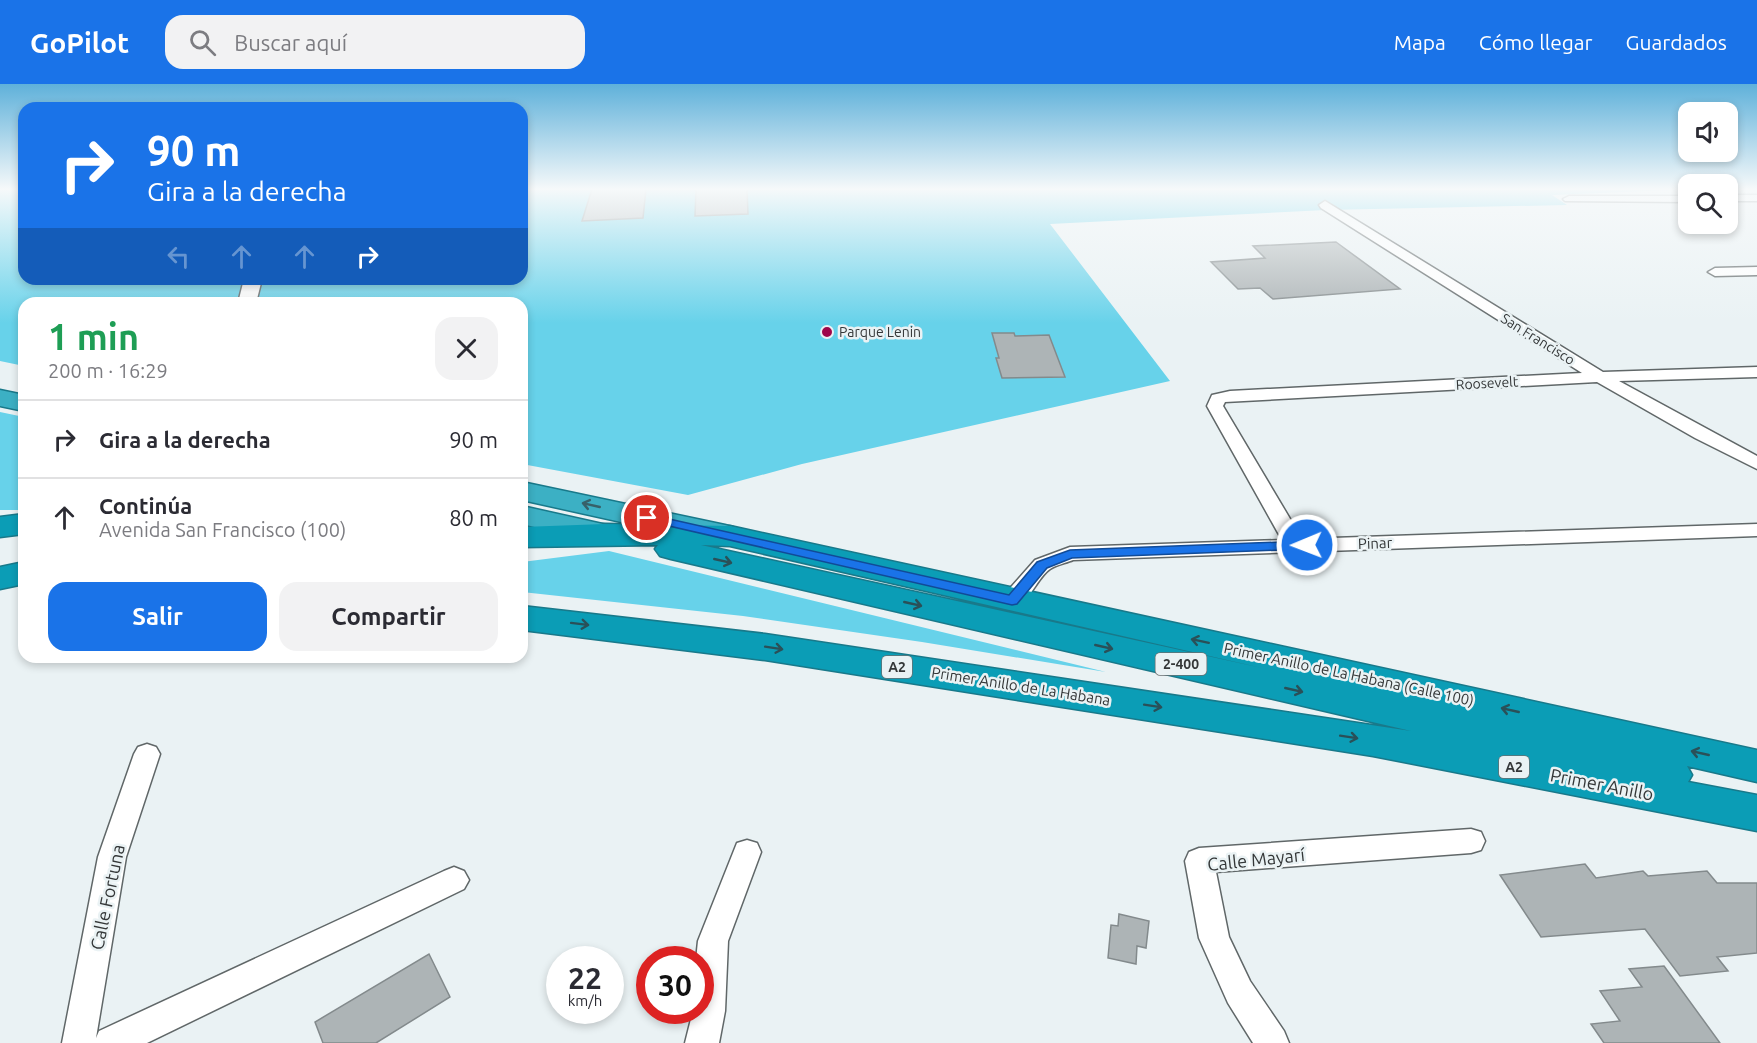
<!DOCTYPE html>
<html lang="es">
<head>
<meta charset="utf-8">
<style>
	body { margin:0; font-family:Ubuntu,sans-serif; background:#f2f2f3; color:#2b2b33; height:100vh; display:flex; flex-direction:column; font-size:22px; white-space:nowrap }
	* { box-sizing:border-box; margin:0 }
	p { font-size:20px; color:#7c7c81 }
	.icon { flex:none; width:33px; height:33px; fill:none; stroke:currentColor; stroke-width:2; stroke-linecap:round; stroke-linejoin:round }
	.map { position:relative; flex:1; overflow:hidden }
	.panel { position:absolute; left:18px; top:213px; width:510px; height:366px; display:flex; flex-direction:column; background:#fff; border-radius:18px; box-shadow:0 3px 9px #0003 }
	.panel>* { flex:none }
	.guide { position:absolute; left:18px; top:18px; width:510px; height:183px; border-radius:18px; box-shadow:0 3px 9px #0003; background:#1a73e8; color:#fff; overflow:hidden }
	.fabs { position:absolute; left:1678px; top:18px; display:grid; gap:12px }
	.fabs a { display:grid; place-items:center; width:60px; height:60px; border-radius:12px; background:#fff; box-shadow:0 3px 9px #0003; font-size:30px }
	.speed { position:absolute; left:546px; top:862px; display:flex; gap:12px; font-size:30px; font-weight:700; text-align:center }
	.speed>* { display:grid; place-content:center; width:78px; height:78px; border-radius:50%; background:#fff; box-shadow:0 3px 9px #0003; line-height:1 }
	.speed small { font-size:15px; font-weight:400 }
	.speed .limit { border:9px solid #d22; background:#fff; color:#111 }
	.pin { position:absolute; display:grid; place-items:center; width:51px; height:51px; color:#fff; margin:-26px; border:3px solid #fff; border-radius:50%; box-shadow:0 2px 6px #0007 }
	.me { position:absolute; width:66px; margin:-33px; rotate:269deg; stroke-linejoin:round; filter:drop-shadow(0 0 4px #0008) }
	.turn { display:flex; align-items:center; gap:21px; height:126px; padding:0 30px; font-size:27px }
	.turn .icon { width:78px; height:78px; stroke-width:2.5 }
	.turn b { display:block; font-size:42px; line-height:51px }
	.lanes { display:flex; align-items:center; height:57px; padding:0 30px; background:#0003; justify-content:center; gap:30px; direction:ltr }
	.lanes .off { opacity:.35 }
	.round { display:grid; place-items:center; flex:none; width:63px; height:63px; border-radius:18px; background:#f2f2f3 }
	.summary { display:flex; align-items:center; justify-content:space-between; height:102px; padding:0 30px }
	h1 { font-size:36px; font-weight:700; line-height:45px; color:#1e9e55 }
	.action { display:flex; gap:12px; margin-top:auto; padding:12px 30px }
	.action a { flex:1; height:69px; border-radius:18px; background:#1a73e8; color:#fff; font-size:24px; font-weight:700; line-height:69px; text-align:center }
	.action a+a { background:#f2f2f3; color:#2b2b33 }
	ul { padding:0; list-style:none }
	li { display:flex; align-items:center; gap:18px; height:78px; padding:0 30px; border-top:2px solid #e1e1e2 }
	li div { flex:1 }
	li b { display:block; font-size:22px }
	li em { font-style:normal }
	header { display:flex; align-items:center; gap:36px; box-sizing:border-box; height:84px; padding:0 30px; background:#1a73e8; color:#fff }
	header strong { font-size:28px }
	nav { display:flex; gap:33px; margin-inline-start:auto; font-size:21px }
	.search { width:420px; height:54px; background:#f2f2f3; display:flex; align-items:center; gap:15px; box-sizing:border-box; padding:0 21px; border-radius:18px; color:#7c7c81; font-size:22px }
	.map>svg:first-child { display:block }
	.green { fill:#67d2ea }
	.building { fill:#adb4b6; stroke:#838a8c; stroke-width:1.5 }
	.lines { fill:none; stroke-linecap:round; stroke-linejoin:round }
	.minor-casing { stroke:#606768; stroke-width:3 }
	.tertiary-casing { stroke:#606768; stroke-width:3 }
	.trunk-casing { stroke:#19798a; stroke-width:3 }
	.motorway-casing { stroke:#19798a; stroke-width:3 }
	.minor { fill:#fff; fill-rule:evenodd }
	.tertiary { fill:#fff; fill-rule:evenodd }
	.trunk { fill:#3cb0c4; fill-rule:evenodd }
	.motorway { fill:#0b9db6; fill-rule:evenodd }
	.oneway { stroke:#376169 }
	.oneway2 { stroke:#2a5058 }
	.route { fill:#1a73e8; stroke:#114b97; stroke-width:1.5 }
	.poi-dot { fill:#9f064a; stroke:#eaf2f4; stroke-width:2 }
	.labels { text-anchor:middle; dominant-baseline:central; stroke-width:5; stroke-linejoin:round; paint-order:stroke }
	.far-poi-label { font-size:14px; fill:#343738; stroke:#eaf2f4; text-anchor:start }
	.far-street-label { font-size:14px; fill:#343738; stroke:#eaf2f4 }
	.shield { fill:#eaf2f4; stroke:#6b6f70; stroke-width:1.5 }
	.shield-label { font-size:14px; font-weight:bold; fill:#343738 }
	.street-label { font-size:15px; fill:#343738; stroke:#eaf2f4 }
	.near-street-label { font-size:18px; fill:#343738; stroke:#eaf2f4 }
</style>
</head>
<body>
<header>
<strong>GoPilot</strong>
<div class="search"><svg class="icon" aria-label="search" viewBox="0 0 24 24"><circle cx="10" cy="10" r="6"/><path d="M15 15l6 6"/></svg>Buscar aquí</div>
<nav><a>Mapa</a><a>Cómo llegar</a><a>Guardados</a></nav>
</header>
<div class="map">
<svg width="1757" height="959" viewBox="0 0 1757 959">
	<rect width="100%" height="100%" fill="#eaf2f4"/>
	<g class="green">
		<path d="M0,105H24V195H522V105L1671,106L1552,111L1567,121L1326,126L1050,140L1170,297L802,380L688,411L522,380V219H24V282L0,277Z"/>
		<path d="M0,328L24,333V426H0Z"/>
		<path d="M609,467L1106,588L922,558L743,532L522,508V478Z"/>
	</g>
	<g class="building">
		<path d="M592,105H646L643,134L582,137Z"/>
		<path d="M696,105H747L748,130L695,132Z"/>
		<path d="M1336,158L1400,205L1273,215L1260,204L1238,205L1211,178L1265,174L1253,162Z"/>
		<path d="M992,249H1014L1015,252L1049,251L1065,293L1002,294L996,274H999Z"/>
		<path d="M1585,780L1596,794L1643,787L1648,792L1707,787L1717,799H1757V869L1717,873L1728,887L1680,892L1645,845L1541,853L1500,791Z"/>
		<path d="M1119,830L1149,837L1146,864L1137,862L1136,880L1108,874L1111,841L1118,842Z"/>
		<path d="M429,870L450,913L376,959H323L315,938Z"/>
		<path d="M1664,882L1720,959H1604L1591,940L1620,937L1600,907L1642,903L1629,885Z"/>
	</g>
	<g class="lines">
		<defs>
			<g id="minor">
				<rect x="1728" y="111" width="29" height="6"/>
				<path d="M1569,112H1689V118L1565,117L1563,115Z"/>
				<path d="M1325,117L1603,288L1757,283V293L1619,297L1757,372V385L1695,354L1597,298L1225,318L1223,322L1302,455L1757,440V452L1073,476C1066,479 1056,481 1050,485C1034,496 1028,528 1004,521L1001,516L1004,511L1035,476L1070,463L1282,456L1207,322L1212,311L1230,307L1582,289L1321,124L1319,121Z"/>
				<path d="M1757,183V191L1715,192L1708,188L1715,184Z"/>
				<path d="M147,660L156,663L160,670L126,773L96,954L99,947L444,787L454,783L464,787L469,796L464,805L147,959H62L98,773L134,670L138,663Z"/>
				<path d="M1471,745L1481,748L1485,757L1481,766L1471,769L1216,788L1229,853L1250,897L1284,947L1289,959H1253L1228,919L1199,854L1185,777L1189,768L1199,764Z"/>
				<path d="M747,756L757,759L761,768L728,857L725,927L719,959H685L693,927H700V876H696L698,857L737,759Z"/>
			</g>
			<path id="tertiary" d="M244,195H262L256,219H238Z"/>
			<g id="trunk">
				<path d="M0,306L24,311V327L0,322Z"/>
				<path d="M522,398L725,441L736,444L741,451L736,458L725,461L522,416Z"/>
				<path d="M522,422L616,443L621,450L616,457L605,460L522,440Z"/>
			</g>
			<g id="motorway">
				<path d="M24,430V450L0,453V433Z"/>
				<path d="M605,440L730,442L1757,666V698L1687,682L1692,691L1688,698L1757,711V747L1373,672L765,576L522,546V522L765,550L1411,647L671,475L660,472L655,465L658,461L522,463V443ZM701,461L730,462L1262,584Z"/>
				<path d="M24,478V500L0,505V483Z"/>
			</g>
		</defs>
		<use href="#minor" class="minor-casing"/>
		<use href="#tertiary" class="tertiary-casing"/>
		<use href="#trunk" class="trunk-casing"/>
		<use href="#motorway" class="motorway-casing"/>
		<use href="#minor" class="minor"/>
		<use href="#tertiary" class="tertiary"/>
		<use href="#trunk" class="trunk"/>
		<use href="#motorway" class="motorway"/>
	</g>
	<defs><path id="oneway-shaft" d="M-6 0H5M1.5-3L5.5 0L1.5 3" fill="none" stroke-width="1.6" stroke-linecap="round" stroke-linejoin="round" transform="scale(1.5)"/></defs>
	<use class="oneway" href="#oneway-shaft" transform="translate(591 421) rotate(-167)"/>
	<g class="oneway2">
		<use href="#oneway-shaft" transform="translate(723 477) rotate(13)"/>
		<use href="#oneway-shaft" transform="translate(913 520) rotate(13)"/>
		<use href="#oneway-shaft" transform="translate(580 540) rotate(7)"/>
		<use href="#oneway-shaft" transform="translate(1200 557) rotate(-168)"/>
		<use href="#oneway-shaft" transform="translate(1104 563) rotate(13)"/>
		<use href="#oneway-shaft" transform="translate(774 564) rotate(9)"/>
		<use href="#oneway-shaft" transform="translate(1294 606) rotate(13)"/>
		<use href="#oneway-shaft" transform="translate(1153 622) rotate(9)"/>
		<use href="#oneway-shaft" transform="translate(1510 626) rotate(-167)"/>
		<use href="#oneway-shaft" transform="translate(1349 653) rotate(9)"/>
		<use href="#oneway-shaft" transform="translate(1700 669) rotate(-167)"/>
	</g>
	<linearGradient id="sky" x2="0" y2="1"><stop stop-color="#5fb1da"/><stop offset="0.44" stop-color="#f6f9fa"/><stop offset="1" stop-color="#f6f9fa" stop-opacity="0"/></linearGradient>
	<rect width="1757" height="239" fill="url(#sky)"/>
	<path class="route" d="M647,430L1009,511L1037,478L1070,466L1307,457L1314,461L1307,465L1072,474L1047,484L1017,520L1012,521L643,436L641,434Z"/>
	<circle class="poi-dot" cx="827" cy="248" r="6"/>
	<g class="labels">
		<g class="far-poi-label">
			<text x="839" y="248">Parque Lenin</text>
		</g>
		<g class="far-street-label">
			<text transform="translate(1538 255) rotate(32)">San Francisco</text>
			<text transform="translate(1487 299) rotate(-3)">Roosevelt</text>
		</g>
		<g class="shield">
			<rect x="1155.5" y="569" width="51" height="22" rx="4.5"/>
			<rect x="882" y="572" width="30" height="22" rx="4.5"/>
			<rect x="1499" y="672" width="30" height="22" rx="4.5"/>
		</g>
		<g class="shield-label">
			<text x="1181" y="580">2-400</text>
			<text x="897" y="583">A2</text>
			<text x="1514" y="683">A2</text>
		</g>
		<g class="street-label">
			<text transform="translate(1375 459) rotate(-2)">Pinar</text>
			<text transform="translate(1349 590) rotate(12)">Primer Anillo de La Habana (Calle 100)</text>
			<text transform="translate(1021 602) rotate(9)">Primer Anillo de La Habana</text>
		</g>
		<g class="near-street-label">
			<text transform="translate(1602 700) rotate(11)">Primer Anillo</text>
			<text transform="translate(1256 775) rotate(-6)">Calle Mayarí</text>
			<text transform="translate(107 813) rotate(-78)">Calle Fortuna</text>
		</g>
	</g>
</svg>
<div class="fabs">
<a><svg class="icon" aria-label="sound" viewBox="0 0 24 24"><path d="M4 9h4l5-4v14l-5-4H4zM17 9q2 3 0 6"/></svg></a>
<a><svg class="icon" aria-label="search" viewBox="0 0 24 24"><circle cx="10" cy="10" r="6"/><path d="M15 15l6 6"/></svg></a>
</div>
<div class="speed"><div>22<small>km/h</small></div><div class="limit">30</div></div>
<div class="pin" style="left:647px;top:434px;background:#d93025"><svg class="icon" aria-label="arrive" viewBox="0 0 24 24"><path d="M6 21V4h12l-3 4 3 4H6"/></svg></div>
<svg class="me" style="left:1307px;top:461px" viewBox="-20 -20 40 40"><circle r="17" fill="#1a73e8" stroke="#fff" stroke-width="3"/><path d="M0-11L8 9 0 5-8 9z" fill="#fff"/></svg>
<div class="guide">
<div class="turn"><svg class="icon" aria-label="right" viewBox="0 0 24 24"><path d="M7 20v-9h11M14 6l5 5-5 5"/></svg><div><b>90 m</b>Gira a la derecha</div></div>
<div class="lanes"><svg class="icon off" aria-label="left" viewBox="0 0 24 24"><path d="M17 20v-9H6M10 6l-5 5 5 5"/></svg><svg class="icon off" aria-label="ahead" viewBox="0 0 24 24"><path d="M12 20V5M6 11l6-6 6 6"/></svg><svg class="icon off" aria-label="ahead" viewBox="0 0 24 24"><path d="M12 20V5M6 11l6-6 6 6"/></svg><svg class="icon" aria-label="right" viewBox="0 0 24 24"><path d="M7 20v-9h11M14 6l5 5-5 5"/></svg></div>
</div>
<section class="panel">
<div class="summary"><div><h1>1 min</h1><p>200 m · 16:29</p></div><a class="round"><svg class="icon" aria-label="close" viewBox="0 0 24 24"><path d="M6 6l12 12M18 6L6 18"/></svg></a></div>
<ul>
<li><svg class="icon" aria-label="right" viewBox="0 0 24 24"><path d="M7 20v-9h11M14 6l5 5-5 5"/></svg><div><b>Gira a la derecha</b></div><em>90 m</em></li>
<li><svg class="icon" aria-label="ahead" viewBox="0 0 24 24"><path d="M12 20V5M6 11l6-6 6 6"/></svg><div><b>Continúa</b><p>Avenida San Francisco (100)</p></div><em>80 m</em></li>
</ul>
<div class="action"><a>Salir</a><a>Compartir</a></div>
</section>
</div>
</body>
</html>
